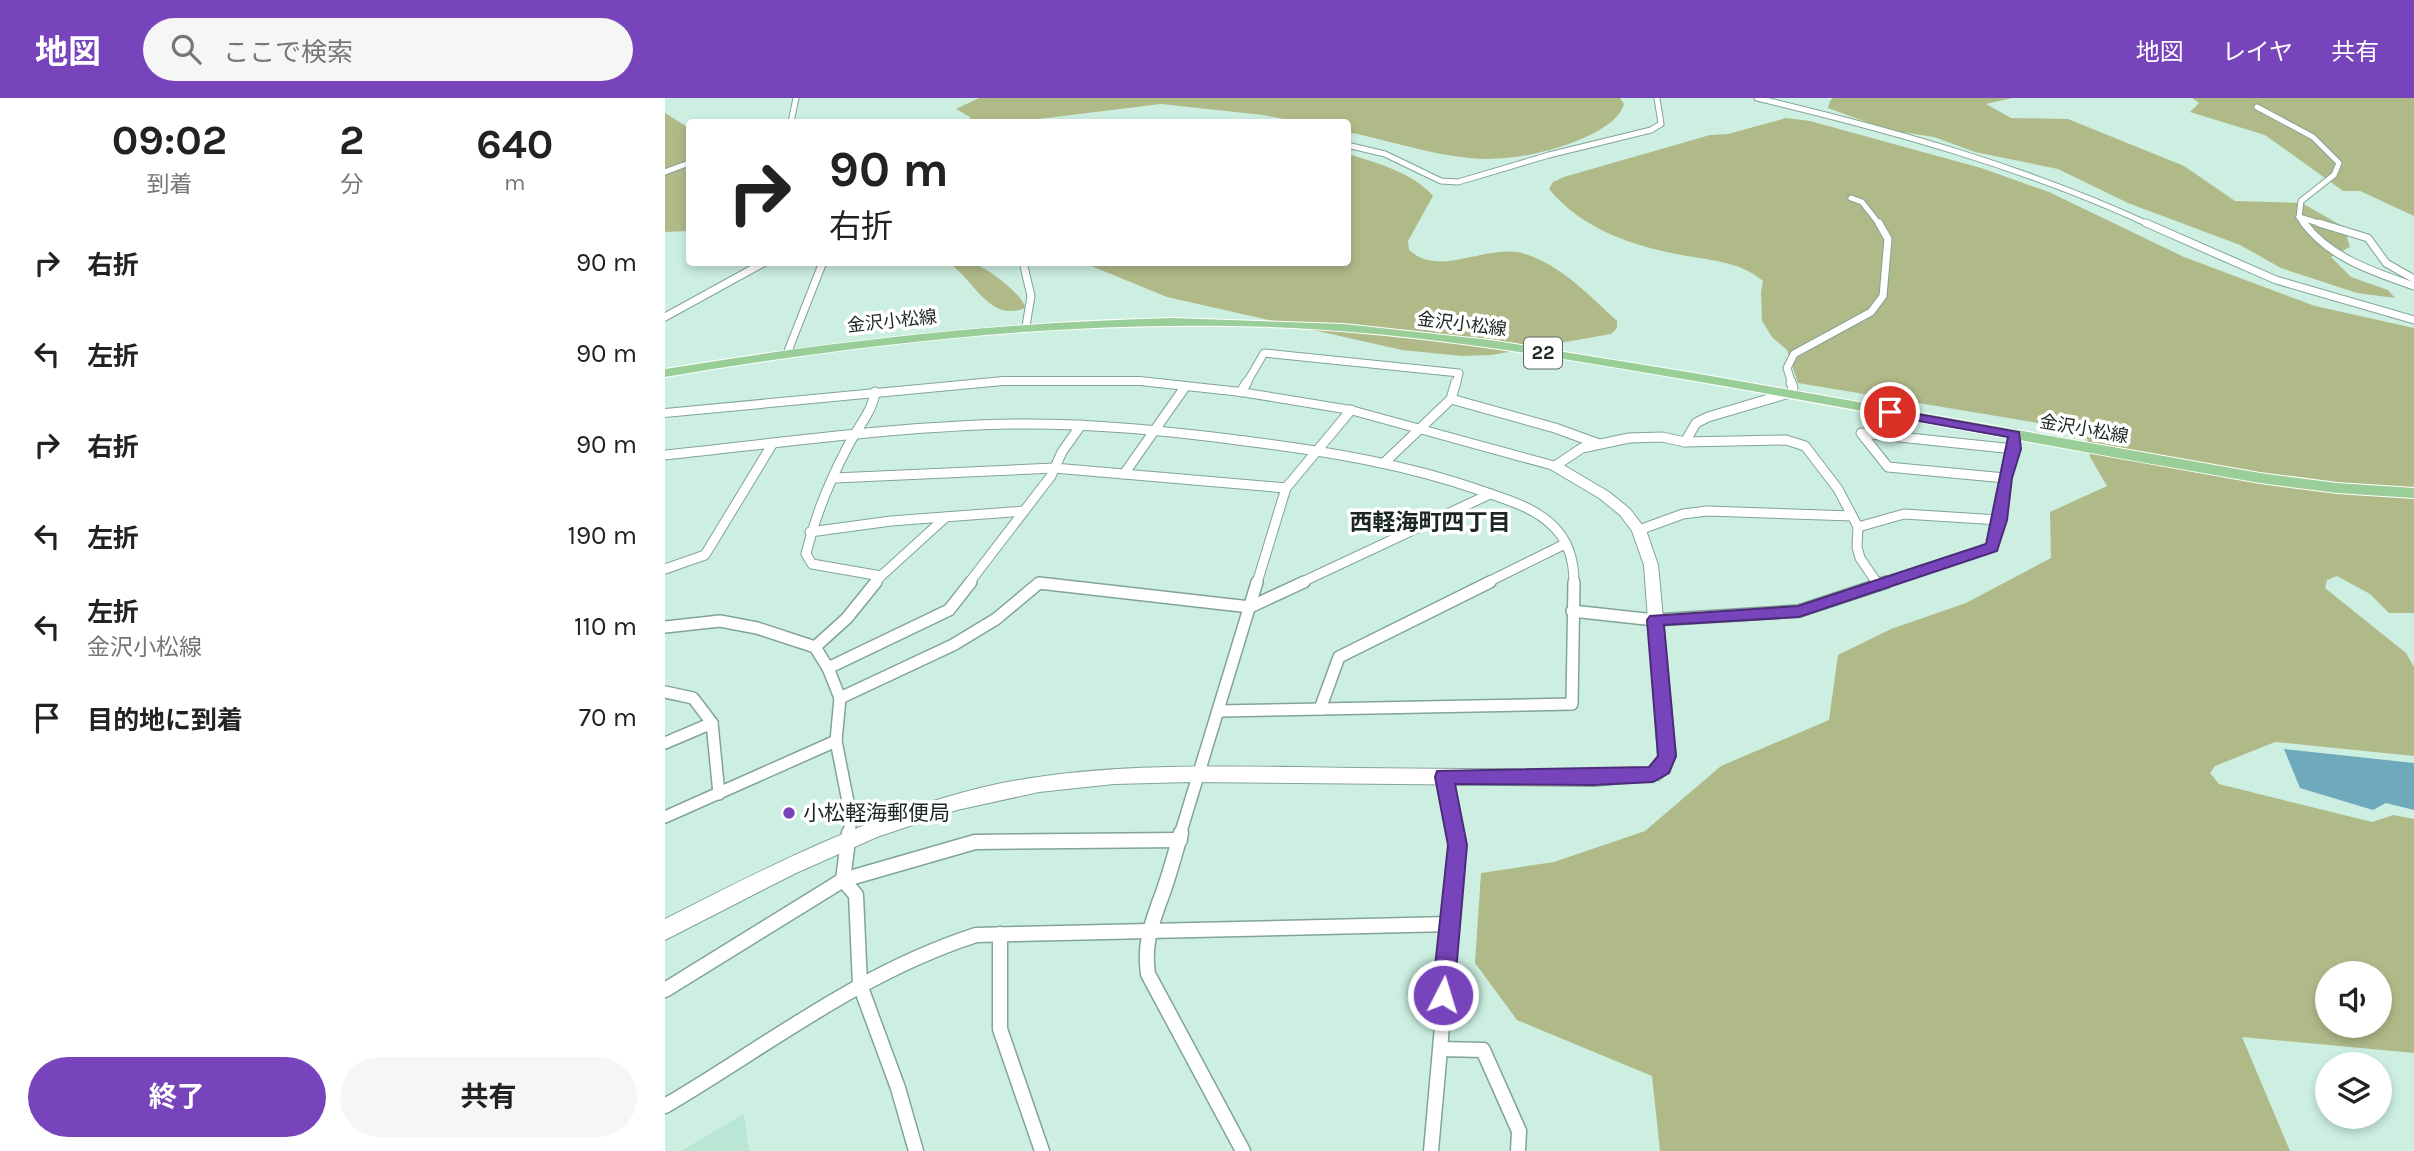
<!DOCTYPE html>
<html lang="ja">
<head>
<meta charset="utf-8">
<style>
	body { margin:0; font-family:Karla,"Noto Sans JP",sans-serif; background:#f6f6f6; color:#222; height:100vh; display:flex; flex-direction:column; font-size:26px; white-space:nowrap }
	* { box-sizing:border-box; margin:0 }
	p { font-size:23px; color:#767676 }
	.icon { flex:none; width:38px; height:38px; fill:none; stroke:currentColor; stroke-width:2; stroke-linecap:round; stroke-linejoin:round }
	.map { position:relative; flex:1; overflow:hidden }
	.drawer { display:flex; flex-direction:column; background:#fff; width:665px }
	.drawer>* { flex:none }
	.top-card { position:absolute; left:21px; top:21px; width:665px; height:147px; border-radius:7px; box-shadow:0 4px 10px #0003; background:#fff; color:#222; overflow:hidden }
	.controls { position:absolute; left:1650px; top:863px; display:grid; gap:14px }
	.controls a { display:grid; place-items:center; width:77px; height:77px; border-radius:50%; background:#fff; box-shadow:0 4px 10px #0003; font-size:35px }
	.pin { position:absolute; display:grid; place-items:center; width:60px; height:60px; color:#fff; margin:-30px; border:4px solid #fff; border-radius:50%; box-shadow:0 2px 7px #0007 }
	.me { position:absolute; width:77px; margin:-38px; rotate:5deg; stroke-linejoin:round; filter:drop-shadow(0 0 5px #0008) }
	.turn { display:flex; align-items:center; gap:24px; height:147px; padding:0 28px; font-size:32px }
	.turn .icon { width:91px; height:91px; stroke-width:2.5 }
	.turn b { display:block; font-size:49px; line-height:60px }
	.eta { display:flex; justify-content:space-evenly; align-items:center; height:119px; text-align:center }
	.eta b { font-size:42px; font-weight:700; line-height:49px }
	.button { display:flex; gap:14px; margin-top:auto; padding:14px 28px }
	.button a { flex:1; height:80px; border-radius:42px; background:#74b; color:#fff; font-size:28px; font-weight:700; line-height:80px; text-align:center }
	.button a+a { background:#f6f6f6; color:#222 }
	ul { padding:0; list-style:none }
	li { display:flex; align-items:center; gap:21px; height:91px; padding:0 28px }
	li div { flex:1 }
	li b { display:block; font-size:26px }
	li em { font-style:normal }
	header { display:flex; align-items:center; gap:42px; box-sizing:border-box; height:98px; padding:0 35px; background:#74b; color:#fff }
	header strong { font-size:33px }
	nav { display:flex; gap:38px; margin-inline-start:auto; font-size:24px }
	.search { width:490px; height:63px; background:#f6f6f6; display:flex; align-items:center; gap:18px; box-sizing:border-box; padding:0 24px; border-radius:38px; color:#767676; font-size:26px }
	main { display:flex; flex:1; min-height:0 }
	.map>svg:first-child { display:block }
	.built { fill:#bae6d5 }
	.forest { fill:#b0ba89; fill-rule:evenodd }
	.water { fill:#6fa9bc }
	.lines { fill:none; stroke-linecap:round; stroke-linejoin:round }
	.street-far4-casing { stroke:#82a496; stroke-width:7 }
	.street-far3-casing { stroke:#82a496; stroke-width:9 }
	.street-far2-casing { stroke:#82a496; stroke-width:11 }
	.street-far1-casing { stroke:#82a496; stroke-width:14 }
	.street-casing { stroke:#82a496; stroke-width:17 }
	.secondary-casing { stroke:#82a496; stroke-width:2 }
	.primary-casing { stroke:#fff; stroke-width:2 }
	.street-far4 { stroke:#fff; stroke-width:5 }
	.street-far3 { stroke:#fff; stroke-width:7 }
	.street-far2 { stroke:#fff; stroke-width:9 }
	.street-far1 { stroke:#fff; stroke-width:11 }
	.street { stroke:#fff; stroke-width:14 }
	.secondary { fill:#fff; fill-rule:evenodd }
	.primary { fill:#9ace98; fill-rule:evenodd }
	.route { fill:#74b; stroke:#4d2c7a; stroke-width:2 }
	.poi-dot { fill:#74b; stroke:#fff; stroke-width:2.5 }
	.labels { text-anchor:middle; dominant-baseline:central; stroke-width:7; stroke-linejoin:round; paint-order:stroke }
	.far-street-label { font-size:18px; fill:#1a2722; stroke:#fff }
	.shield { fill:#fff; stroke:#5f6864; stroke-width:2 }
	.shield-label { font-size:19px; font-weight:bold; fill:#1a2722 }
	.poi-label { font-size:21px; fill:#1a2722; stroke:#fff; text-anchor:start }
	.neighbourhood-label { font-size:23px; font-weight:bold; fill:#1a2722; stroke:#fff }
</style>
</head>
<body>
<header>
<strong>地図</strong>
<div class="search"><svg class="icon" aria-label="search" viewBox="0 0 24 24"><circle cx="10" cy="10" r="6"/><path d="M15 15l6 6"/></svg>ここで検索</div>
<nav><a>地図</a><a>レイヤ</a><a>共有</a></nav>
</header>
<main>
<section class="drawer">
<div class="eta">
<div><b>09:02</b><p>到着</p></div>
<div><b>2</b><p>分</p></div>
<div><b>640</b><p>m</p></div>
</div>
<ul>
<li><svg class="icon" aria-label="right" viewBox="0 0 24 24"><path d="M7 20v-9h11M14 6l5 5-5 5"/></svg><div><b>右折</b></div><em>90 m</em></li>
<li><svg class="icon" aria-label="left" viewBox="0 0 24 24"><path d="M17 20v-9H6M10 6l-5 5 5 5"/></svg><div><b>左折</b></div><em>90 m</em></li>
<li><svg class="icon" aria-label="right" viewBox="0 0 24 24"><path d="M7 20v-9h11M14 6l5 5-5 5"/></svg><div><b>右折</b></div><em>90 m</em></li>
<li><svg class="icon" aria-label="left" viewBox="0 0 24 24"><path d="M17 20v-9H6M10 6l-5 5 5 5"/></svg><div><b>左折</b></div><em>190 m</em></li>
<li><svg class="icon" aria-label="left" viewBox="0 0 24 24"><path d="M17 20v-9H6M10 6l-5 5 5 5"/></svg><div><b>左折</b><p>金沢小松線</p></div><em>110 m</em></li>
<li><svg class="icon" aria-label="arrive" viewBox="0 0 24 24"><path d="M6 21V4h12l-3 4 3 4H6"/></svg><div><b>目的地に到着</b></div><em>70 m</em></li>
</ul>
<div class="button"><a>終了</a><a>共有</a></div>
</section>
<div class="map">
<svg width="1749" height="1053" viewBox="0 0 1749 1053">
	<rect width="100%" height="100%" fill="#ccefe1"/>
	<path class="built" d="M79,1016L84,1053H16Z"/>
	<g class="forest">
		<path d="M314,0H955L959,6C955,20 939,30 925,37C889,54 844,64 804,60C764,56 722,42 683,34L682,24H636L598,17L496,6L349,24H304L305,19L291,11Z"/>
		<path d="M1168,0H1347L1321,6L1346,20L1403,21L1519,68L1570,103L1637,105L1679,129L1685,149L1666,159L1686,179L1723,192L1730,200L1692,195L1616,170L1575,147L1463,105L1393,71L1310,54L1269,39L1223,32L1163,10L1165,3Z"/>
		<path d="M1527,0H1749V118L1695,93H1678L1600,37L1525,14L1534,5Z"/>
		<path d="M0,15L24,30V133L0,134Z"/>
		<path d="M1121,20L1145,23L1316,70L1384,94L1519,159L1650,208L1749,230V515H1724L1705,496L1672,478L1662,482L1660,490L1741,555L1749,569V658L1610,644L1550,668L1545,675L1554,686L1707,724L1728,717L1749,721V955L1577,939L1625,1053H995L987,978L852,922L810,865L816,775L889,764L980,733L1056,668L1164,622L1173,557L1226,531L1301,505L1386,460L1385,414L1442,388L1425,359L1421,333L1133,285L1122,252L1107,239L1097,223L1096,194L1098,183C1077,164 1044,162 1017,157C967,148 917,131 884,91L888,84L899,79L1045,37L1063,36ZM1662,875H1715V928H1662Z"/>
		<path d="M683,56C710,64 749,75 768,98L743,143L744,152C777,181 821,144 860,156C896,167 925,198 952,223V230L946,236L826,257L797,258L737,252L502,199L419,165L561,164L574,167L582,164H682Z"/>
		<path d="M284,165C291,165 300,163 307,165C320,168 359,197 360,210C325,225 309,182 284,165Z"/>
	</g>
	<path class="water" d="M1619,651L1749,665V712L1721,705L1708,712L1635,690Z"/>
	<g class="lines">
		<defs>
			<g id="street-far4">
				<path d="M1092,0C1226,32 1360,69 1485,127"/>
				<path d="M1592,9L1648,39L1674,65L1669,77L1636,103L1634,119L1640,127"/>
				<path d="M126,24L131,0"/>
				<path d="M682,47L720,56L776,83L793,84L884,57L986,32L996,26L992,0"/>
				<path d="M0,74L24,65"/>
				<path d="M1186,100L1197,104L1215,127"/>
				<path d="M1634,119L1660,127"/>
			</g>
			<g id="street-far3">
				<path d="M1481,125L1611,182L1749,222"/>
				<path d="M1639,125C1665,160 1709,174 1749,188"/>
				<path d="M1654,125L1703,140L1721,165L1749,181"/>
				<path d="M358,164L366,198L361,228"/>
				<path d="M0,219L100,164"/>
				<path d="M123,253L158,164"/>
				<path d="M581,286L599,255L794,275L791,286"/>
				<path d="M1127,286L1122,270L1129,256L1206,214L1218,198L1223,141L1214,125"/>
			</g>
			<g id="street-far2">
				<path d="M1126,284L1128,290"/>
				<path d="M576,294L582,284"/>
				<path d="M786,301L890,330L934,346"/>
				<path d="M1020,344L1031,325L1043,319L1121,296"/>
				<path d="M0,357C116,345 232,328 348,326C426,325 503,333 580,343C660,353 741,366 817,393C842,402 869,409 888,428C904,443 909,464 909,485"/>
				<path d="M719,365L786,301L791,284"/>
				<path d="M890,368L917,350L964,340L997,339L1020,344L1121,342L1140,348L1173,391L1193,429L1192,449L1195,460L1212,485"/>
				<path d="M459,376L520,289"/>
				<path d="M170,380L389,370L621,390"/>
				<path d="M1340,380L1223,369L1196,335L1349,351"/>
				<path d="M1193,429L1239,416L1334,422"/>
				<path d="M974,432L1018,416L1042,413L1187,418"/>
				<path d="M145,434L226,423L359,413"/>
				<path d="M0,471L40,457L108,345"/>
				<path d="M216,478L281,419"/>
				<path d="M210,485L216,478L147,466L141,456C150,418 165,382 183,348C192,330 207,315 210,294"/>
				<path d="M304,485L386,378L397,354L416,327"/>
				<path d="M373,485H378"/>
				<path d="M592,485L621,390L686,312"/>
				<path d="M635,485L825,396"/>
				<path d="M821,485L900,446"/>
				<path d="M1217,485L1327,449L1350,336"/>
			</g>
			<g id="street-far1">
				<path d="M1211,484L1213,487"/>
				<path d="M907,513L990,522L1134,513L1222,484"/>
				<path d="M0,529L55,523L92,530L150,549L163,570L175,600L171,643L186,719L184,737"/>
				<path d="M150,549L182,520L211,484"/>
				<path d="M163,570L284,512L306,484"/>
				<path d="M0,594L28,600L47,625L54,696"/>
				<path d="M175,600L288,547L331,521L374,485L585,509L639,484"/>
				<path d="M655,611L674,559L825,484"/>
				<path d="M554,613L907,606L909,484"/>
				<path d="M0,645L47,625"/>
				<path d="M779,679L791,737"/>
				<path d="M0,719L171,643"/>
				<path d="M515,737L592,484"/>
			</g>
			<g id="street">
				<path d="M516,735C509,759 503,783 494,805C485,831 479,848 483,876L578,1053"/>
				<path d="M178,782L184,735"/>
				<path d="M178,782L191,797L195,887L233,990L251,1053"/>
				<path d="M335,836V931L377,1053"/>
				<path d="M0,892L178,782L310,744L515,742"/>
				<path d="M776,951L818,952L854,1033L853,1053"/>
				<path d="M0,1008C105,946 194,875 311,837L785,826"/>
				<path d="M766,1053L793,747L791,735"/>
			</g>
			<path id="secondary" d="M338,279H475L576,290L686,308L895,365L944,394L965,411L981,432L993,467L1011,658L1004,674L994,682L929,688L525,684L449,686L374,694L292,712L212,739L129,776L0,842V821C108,766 218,710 337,685C434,666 534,668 633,669C731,671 830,671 929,672L984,670L991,665L993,658L979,467L967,433L955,417L934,400L885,371L685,316L576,298L475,287H338L0,319V311Z"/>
			<path id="primary" d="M508,220L679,226L825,242L1029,275L1595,375L1672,385L1749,390V400L1672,395L1595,385C1414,354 1234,319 1053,287C912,263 771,237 628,230C417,220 208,244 0,279V271C169,243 337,224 508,220Z"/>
		</defs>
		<use href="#street-far4" class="street-far4-casing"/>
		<use href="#street-far3" class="street-far3-casing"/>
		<use href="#street-far2" class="street-far2-casing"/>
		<use href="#street-far1" class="street-far1-casing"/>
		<use href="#street" class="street-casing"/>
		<use href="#secondary" class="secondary-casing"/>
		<use href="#primary" class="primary-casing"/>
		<use href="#street-far4" class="street-far4"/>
		<use href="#street-far3" class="street-far3"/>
		<use href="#street-far2" class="street-far2"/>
		<use href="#street-far1" class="street-far1"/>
		<use href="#street" class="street"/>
		<use href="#secondary" class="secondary"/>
		<use href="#primary" class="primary"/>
	</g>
	<path class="route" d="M1225,311L1354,334L1356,351L1347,380L1342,422L1332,453L1134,519L999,527L1011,658L1004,675L988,684L929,687L790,686L802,747L789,897L786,904L778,908L770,904L767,897L783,747L770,679L772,673L984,669L993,658L982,522L985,518L1133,508L1321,446L1343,339L1220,317V312Z"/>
	<circle class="poi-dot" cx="124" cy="715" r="7"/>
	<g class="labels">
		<g class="far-street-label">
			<text transform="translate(227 223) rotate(-6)">金沢小松線</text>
			<text transform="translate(797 226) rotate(7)">金沢小松線</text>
			<text transform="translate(1419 331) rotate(10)">金沢小松線</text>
		</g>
		<rect class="shield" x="859" y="239.5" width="38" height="31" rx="5"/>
		<g class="shield-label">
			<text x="878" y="255">22</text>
		</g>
		<g class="poi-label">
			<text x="138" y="715">小松軽海郵便局</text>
		</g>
		<g class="neighbourhood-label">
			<text x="765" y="424">西軽海町四丁目</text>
		</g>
	</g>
</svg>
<div class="controls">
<a><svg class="icon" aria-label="sound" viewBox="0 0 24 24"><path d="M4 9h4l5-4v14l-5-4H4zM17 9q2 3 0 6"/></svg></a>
<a><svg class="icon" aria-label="layers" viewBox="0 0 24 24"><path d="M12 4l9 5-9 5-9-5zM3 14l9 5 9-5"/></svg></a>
</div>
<div class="pin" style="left:1225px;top:314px;background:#d93025"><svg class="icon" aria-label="arrive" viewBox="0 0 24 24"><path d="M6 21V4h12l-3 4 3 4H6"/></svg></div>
<svg class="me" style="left:778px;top:897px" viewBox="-20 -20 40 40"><circle r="17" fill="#74b" stroke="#fff" stroke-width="3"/><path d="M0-11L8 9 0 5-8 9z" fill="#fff"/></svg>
<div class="top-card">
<div class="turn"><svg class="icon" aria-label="right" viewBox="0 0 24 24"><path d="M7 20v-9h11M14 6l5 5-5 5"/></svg><div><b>90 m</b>右折</div></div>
</div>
</div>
</main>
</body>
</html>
